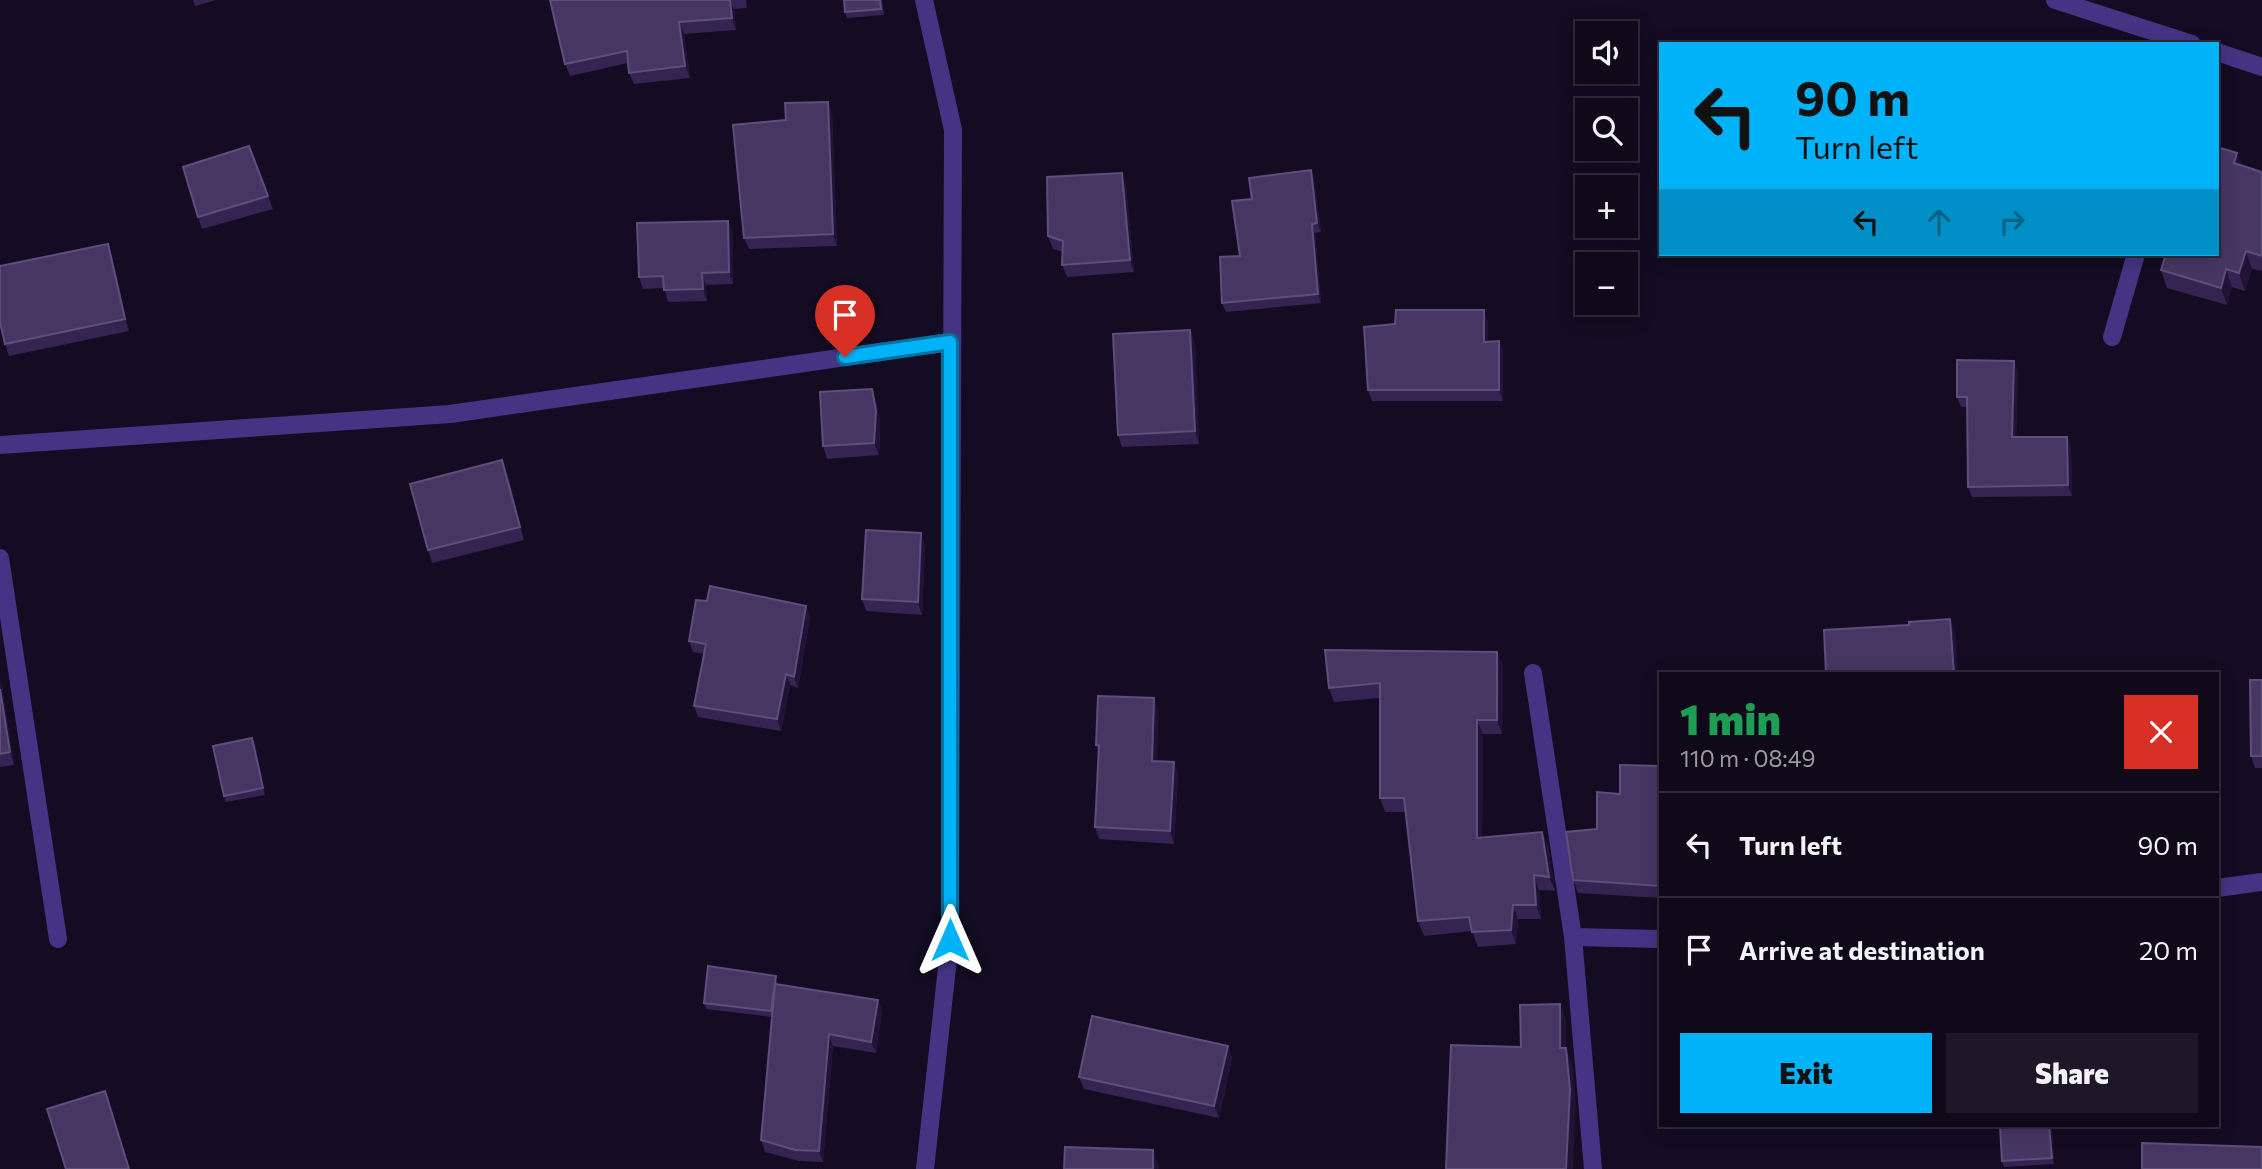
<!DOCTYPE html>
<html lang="en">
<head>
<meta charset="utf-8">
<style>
	body { margin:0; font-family:Commissioner,sans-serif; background:#1d1727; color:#f1f3f6; height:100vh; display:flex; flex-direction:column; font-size:26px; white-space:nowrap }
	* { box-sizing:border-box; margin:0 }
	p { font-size:23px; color:#9b9aa2 }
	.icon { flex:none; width:38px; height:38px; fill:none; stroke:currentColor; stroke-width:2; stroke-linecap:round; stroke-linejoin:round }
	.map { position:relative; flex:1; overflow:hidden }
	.panel { position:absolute; left:1659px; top:672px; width:560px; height:455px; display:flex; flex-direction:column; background:#0f091a; border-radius:0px; box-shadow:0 4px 18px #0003,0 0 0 2px #2f2a39 }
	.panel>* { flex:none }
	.top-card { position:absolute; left:1659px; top:42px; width:560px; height:214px; border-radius:0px; box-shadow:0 4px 18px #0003,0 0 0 2px #2f2a39; background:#00b3f8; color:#111; overflow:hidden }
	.tools { position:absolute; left:1575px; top:21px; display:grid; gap:14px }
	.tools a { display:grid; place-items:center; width:63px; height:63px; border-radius:0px; background:#0f091a; box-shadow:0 4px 18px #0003,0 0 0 2px #2f2a39; font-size:35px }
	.pin { position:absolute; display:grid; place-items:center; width:60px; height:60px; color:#fff; margin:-72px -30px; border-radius:50% 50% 50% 0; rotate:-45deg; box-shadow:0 0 7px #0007 }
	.pin .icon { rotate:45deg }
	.me { position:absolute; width:77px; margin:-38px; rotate:0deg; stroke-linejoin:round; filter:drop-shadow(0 0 5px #0008) }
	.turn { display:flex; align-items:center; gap:24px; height:147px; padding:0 21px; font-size:32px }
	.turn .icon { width:91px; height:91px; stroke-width:2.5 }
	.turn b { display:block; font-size:49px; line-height:60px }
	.lanes { display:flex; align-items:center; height:66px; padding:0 21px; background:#0003; justify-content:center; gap:35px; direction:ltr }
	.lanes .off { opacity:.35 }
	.round { display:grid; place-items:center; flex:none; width:74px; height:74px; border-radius:0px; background:#1d1727 }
	.summary { display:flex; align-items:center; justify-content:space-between; height:119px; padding:0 21px }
	h1 { font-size:42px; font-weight:800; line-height:52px; color:#1e9e55 }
	.action { display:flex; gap:14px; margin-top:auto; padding:14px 21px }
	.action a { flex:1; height:80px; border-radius:0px; background:#00b3f8; color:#111; font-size:28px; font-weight:800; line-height:80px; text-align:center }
	.action a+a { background:#1d1727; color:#f1f3f6 }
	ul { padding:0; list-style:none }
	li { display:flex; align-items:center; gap:21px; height:105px; padding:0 21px; border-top:2px solid #2f2a39 }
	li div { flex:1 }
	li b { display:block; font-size:26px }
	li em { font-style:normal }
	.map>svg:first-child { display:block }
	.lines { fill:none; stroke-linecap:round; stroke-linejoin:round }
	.street { stroke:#453484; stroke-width:18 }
	.wall { fill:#352451 }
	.shaded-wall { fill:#201336 }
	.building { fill:#473664; stroke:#5e4e7c; stroke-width:2 }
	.route-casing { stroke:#0074a1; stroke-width:18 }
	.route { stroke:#00b3f8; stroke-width:12 }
</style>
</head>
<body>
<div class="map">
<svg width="2262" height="1169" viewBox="0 0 2262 1169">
	<rect width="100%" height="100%" fill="#140c22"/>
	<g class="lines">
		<g class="street">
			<path d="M924,0L953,130L950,940L925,1169"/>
			<path d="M2055,0L2192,44"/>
			<path d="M2217,52L2262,67"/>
			<path d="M2112,337L2136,254"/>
			<path d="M0,445L450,414L950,342"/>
			<path d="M0,558L58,939"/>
			<path d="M1533,673L1573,937L1593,1169"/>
			<path d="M2217,888L2262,882"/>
			<path d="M1573,937L1661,939"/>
		</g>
	</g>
	<g class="wall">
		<path d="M193,0H216L195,6Z"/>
		<path d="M550,0H746L747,8L734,9L736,30L684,34L690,78L634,84L629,73L628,63L570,76L565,64Z"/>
		<path d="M844,0H882L884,15L847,18L845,12Z"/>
		<path d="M828,102L832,114L837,246L749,249L744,238L786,120Z"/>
		<path d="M249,146L273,209L202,229L198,217Z"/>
		<path d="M2237,153L2242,166L2262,172V271L2252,269L2245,291L2232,287L2227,305L2167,288L2161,270Z"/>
		<path d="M1311,170L1314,180L1321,232L1315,233L1321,303L1226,312L1222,303L1240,256L1252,199Z"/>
		<path d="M1126,186L1134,272L1067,277L1062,265L1063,252L1053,249L1048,236Z"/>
		<path d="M728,221L733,234V284L706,285L707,301L668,302L664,288L643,289L639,277Z"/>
		<path d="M108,244L112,256L129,331L9,356L5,344Z"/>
		<path d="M1488,321V342L1499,341L1503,352V401H1372L1368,390Z"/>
		<path d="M1195,343L1199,444L1122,447L1118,435Z"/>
		<path d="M2014,361L2018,372L2016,437L2071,447L2072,496L1972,497L1968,487L1967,407H1961L1957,397Z"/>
		<path d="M872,389L876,401L880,423L879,455L827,459L823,446Z"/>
		<path d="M507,472L524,540L432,563L428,550Z"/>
		<path d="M921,533L925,546L922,615L866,611L862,599Z"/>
		<path d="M707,601L806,606L810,617L798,688L790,685L781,731L698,717L694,706L704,654L693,652L689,641Z"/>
		<path d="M1497,652L1503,667L1502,734H1483L1482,837L1542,832L1548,846L1555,891L1539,890L1541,919H1518L1516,944L1478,947L1472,931L1424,936L1418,921L1406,812H1385L1380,798V698L1334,702L1329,688Z"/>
		<path d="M2262,680V768H2255L2251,756Z"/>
		<path d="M0,681L2,688L14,765L0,767Z"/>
		<path d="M1158,710L1157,761L1174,762L1178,775L1174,844L1099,839L1095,827L1099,751L1096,745Z"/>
		<path d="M255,744L265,795L226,802L224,796Z"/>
		<path d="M1661,766V898L1578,893L1573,880L1597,829L1620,794Z"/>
		<path d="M778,982V984L878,1000L882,1012L876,1053L833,1046L823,1162L799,1161L765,1152L761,1140L772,1017L706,1009L704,1003Z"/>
		<path d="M1232,1058L1219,1118L1084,1089L1079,1077Z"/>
		<path d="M2052,1129L2054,1164L2004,1167L2002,1161Z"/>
	</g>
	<g class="shaded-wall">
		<path d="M730,0L734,9L736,30L732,18Z"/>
		<path d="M679,22L684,34L690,78L685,66Z"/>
		<path d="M828,102L832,114L837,246L833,234Z"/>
		<path d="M2237,153L2243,170L2234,163Z"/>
		<path d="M1311,170L1314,180L1321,232L1317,223Z"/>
		<path d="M1122,173L1126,186L1134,272L1130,260Z"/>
		<path d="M728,221L733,234V284L729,272Z"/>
		<path d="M1312,224L1315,233L1321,303L1318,294Z"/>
		<path d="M108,244L112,256L129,331L125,319Z"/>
		<path d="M2246,251L2252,269L2245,291L2239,273Z"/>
		<path d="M2226,269L2232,287L2227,305L2221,288Z"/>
		<path d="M702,273L706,285L707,301L703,289Z"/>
		<path d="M1484,310L1488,321V353L1484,342Z"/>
		<path d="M1190,330L1195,343L1199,444L1195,431Z"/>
		<path d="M1499,341L1503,352V401L1499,390Z"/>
		<path d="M2014,361L2018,372L2016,448L2012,437Z"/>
		<path d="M872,389L876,401L880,423L879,455L874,443Z"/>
		<path d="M2067,437L2071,447L2072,496L2068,485Z"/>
		<path d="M502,460L507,472L524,540L520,527Z"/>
		<path d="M921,533L925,546L922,615L918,602Z"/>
		<path d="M806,606L810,617L798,688L794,677Z"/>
		<path d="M1950,619L1956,635L1958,674H1954Z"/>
		<path d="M1497,652L1503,667L1502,734L1497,720Z"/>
		<path d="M786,674L790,685L781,731L777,719Z"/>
		<path d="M0,681L2,688L14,765L10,752L0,689Z"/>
		<path d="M1154,698L1158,710L1157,774L1152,761Z"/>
		<path d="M1477,720L1483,734L1482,852L1477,838Z"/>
		<path d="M252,738L255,744L265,795L263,788Z"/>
		<path d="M1174,762L1178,775L1174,844L1170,831Z"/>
		<path d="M1542,832L1548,846L1555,891L1549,877Z"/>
		<path d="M1534,875L1539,890L1541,919L1536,905Z"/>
		<path d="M1513,905L1518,919L1516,944L1511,930Z"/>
		<path d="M878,1000L882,1012L876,1053L871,1042Z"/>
		<path d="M1560,1004L1566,1020V1065L1560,1048Z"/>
		<path d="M829,1034L833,1046L823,1162L819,1151Z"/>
		<path d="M1228,1046L1232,1058L1219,1118L1214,1106Z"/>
		<path d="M1566,1048L1573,1065L1576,1107L1573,1169H1566Z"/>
		<path d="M2049,1125L2052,1129L2054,1164L2052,1158Z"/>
		<path d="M1153,1150L1159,1166V1169H1153Z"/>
	</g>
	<g class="building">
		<path d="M550,0H730L732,18L679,22L685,66L629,73L627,51L565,64Z"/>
		<path d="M844,0H880L881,9L845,12Z"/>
		<path d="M828,102L833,234L744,238L733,125L786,120L785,103Z"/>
		<path d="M249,146L268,196L198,217L183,167Z"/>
		<path d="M2217,147L2237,153L2234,163L2262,172V256L2246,251L2239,273L2226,269L2221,288L2161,270L2166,254H2217Z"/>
		<path d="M1311,170L1317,223L1312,224L1318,294L1222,303L1220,257L1240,256L1232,201L1252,199L1249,178Z"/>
		<path d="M1122,173L1130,260L1062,265L1063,241L1048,236L1047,177Z"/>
		<path d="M728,221L729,272L702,273L703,289L664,290L663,276L639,277L637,223Z"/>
		<path d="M108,244L125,319L5,344L0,322V266Z"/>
		<path d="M1396,310H1484V342L1499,341V390H1368L1364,327L1395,324Z"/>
		<path d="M1190,330L1195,431L1118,435L1113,334Z"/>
		<path d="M1957,360L2014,361L2012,437H2067L2068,485L1968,487L1967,397H1957Z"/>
		<path d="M872,389L876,411L874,443L823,446L820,392Z"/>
		<path d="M502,460L520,527L428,550L410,484Z"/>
		<path d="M866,530L921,533L918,602L862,599Z"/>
		<path d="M710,586L806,606L794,677L786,674L777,719L694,706L706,644L689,641L696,600L707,601Z"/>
		<path d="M1950,619L1954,674H1826L1824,630L1909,625V622Z"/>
		<path d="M1325,650L1497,652V720H1477V838L1542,832L1549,877L1534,875L1536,905H1513L1511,930L1472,932L1469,917L1418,921L1404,798H1380V683L1329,688Z"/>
		<path d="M2250,680H2262V756H2251Z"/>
		<path d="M0,689L10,752L0,754Z"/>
		<path d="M1098,696L1154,698L1152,761L1174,762L1170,831L1095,827L1099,745H1096Z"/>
		<path d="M252,738L263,788L224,796L213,746Z"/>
		<path d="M1620,765L1661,766V886L1573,880L1566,832L1597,829V792L1620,794Z"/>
		<path d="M708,966L776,976L771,1011L704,1003Z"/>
		<path d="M775,984L878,1000L871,1042L829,1034L819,1151L795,1150L761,1140Z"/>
		<path d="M1560,1004V1048H1566L1570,1090L1566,1169H1446L1451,1045L1521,1047L1520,1005Z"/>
		<path d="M1092,1016L1228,1046L1214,1106L1079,1077Z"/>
		<path d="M105,1091L129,1169H66L47,1109Z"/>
		<path d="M2049,1125L2052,1158L2002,1161L2000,1126Z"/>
		<path d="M2142,1143L2262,1147V1169H2142Z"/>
		<path d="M1065,1147L1153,1150V1169H1064Z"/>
	</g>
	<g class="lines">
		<defs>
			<path id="route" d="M845,357L950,342V940"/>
		</defs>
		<use href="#route" class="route-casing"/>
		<use href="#route" class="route"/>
	</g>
</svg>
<div class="tools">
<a><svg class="icon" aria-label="sound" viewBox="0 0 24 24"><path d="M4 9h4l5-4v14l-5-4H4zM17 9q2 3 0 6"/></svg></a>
<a><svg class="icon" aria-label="search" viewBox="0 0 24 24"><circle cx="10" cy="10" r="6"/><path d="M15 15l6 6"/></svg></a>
<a>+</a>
<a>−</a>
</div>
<div class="pin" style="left:845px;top:357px;background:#d93025"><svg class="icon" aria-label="arrive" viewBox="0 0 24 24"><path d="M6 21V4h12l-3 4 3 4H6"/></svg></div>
<svg class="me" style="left:950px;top:940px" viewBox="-20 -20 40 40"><path d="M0-17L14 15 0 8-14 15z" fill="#00b3f8" stroke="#fff" stroke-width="4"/></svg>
<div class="top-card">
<div class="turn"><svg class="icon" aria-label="left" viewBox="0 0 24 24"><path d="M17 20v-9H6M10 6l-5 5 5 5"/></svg><div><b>90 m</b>Turn left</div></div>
<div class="lanes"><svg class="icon" aria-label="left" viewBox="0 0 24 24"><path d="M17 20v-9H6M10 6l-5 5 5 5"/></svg><svg class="icon off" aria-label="ahead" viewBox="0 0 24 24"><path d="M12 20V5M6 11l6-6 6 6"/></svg><svg class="icon off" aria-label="right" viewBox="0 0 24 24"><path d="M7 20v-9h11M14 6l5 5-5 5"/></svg></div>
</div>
<section class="panel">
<div class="summary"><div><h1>1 min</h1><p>110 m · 08:49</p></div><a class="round" style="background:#d93025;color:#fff"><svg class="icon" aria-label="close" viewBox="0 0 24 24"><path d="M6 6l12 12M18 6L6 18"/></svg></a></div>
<ul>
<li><svg class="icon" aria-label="left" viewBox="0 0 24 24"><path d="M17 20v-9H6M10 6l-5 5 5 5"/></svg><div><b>Turn left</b></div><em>90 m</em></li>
<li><svg class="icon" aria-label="arrive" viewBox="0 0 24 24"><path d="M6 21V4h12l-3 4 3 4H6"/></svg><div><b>Arrive at destination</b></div><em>20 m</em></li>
</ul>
<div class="action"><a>Exit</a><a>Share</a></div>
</section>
</div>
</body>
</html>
